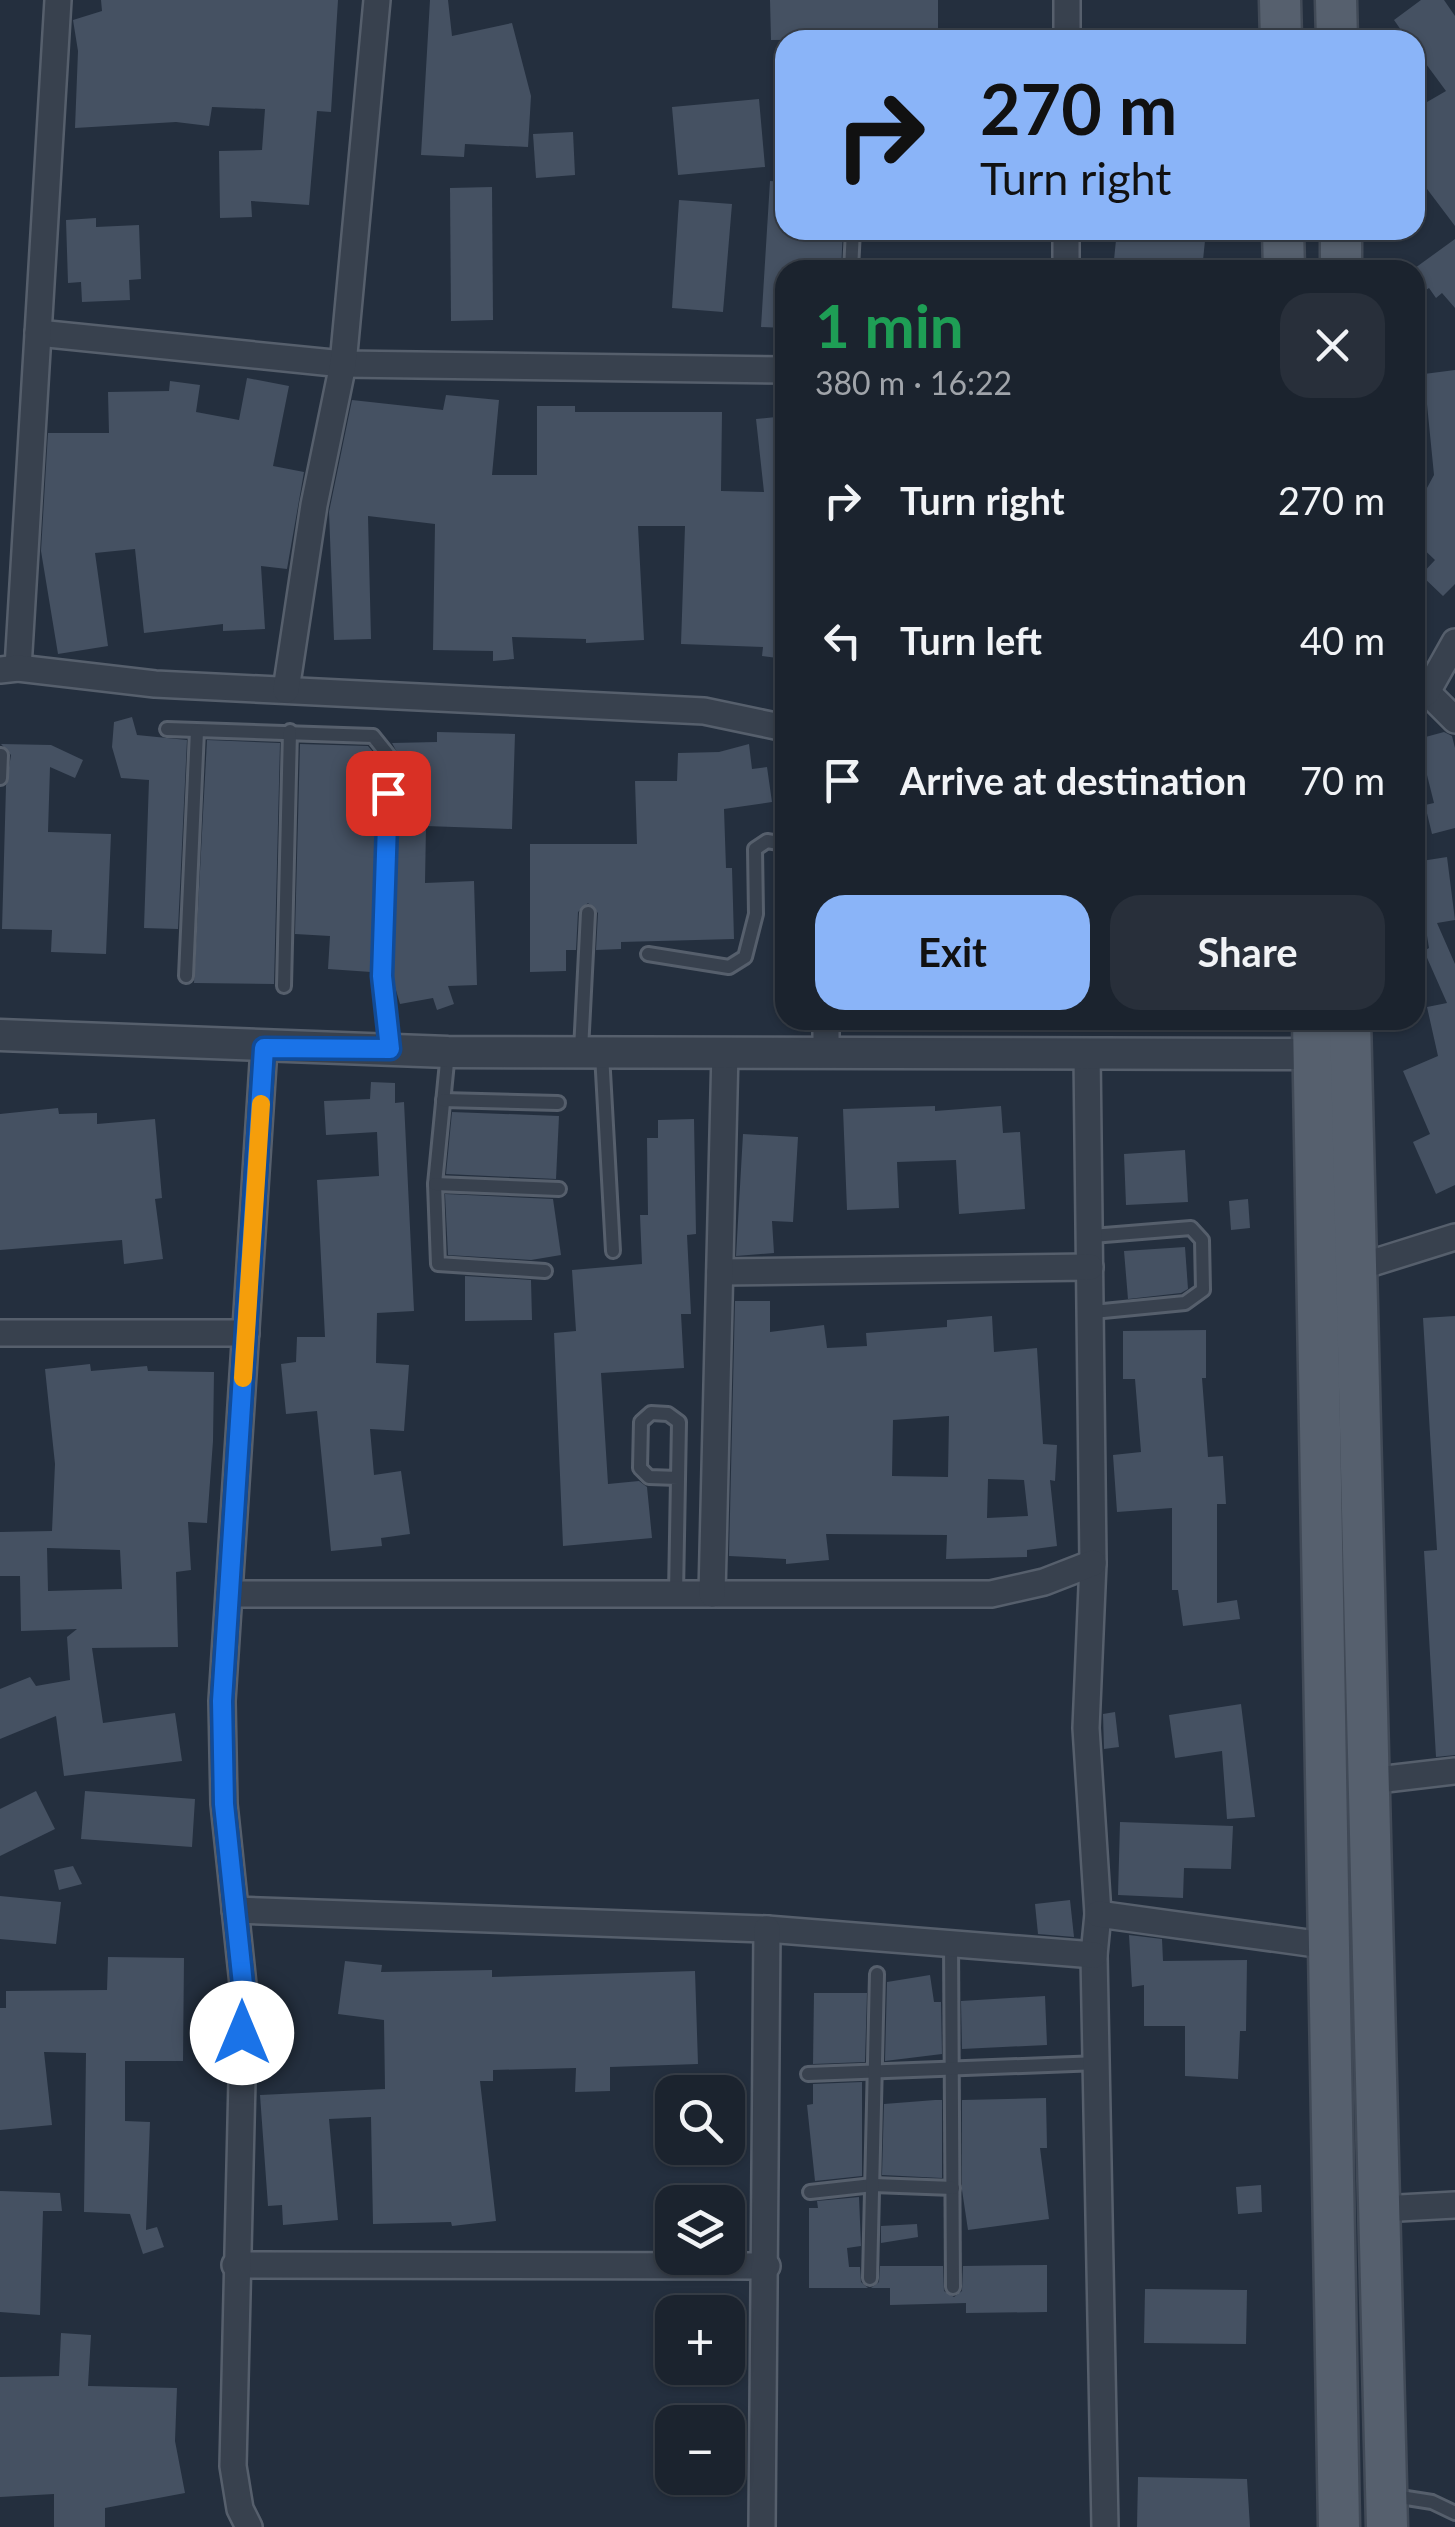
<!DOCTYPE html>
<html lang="en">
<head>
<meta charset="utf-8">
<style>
	body { margin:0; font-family:Lato,sans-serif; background:#282f3a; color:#f1f3f6; height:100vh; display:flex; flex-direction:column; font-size:38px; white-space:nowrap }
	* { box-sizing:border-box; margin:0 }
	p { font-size:32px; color:#a0a4aa }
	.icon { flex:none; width:55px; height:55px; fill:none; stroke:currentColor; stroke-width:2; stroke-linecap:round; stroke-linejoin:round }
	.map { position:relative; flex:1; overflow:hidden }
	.drawer { position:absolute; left:775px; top:260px; width:650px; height:770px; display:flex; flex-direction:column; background:#1b232e; border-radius:30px; box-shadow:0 2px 8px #0004,0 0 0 2px #39404a }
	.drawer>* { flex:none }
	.top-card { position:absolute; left:775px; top:30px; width:650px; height:210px; border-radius:30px; box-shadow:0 2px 8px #0004,0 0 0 2px #39404a; background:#8ab4f8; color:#111; overflow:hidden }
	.buttons { position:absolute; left:655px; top:2075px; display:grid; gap:20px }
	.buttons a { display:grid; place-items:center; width:90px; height:90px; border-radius:20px; background:#1b232e; box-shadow:0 2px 8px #0004,0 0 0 2px #39404a; font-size:50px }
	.pin { position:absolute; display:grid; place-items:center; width:85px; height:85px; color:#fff; margin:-42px; border-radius:20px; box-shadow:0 5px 15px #0006 }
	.me { position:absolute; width:110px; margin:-55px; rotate:0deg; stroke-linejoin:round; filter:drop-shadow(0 0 8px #0008) }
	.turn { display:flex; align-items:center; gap:35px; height:210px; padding:0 40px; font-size:45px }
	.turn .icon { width:130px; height:130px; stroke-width:2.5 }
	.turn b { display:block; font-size:70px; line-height:85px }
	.round { display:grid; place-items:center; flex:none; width:105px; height:105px; border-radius:30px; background:#282f3a }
	.headline { display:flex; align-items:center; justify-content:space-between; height:170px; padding:0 40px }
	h1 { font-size:60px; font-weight:700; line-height:75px; color:#1e9e55 }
	.cta { display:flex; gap:20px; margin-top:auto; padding:20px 40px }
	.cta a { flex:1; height:115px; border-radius:30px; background:#8ab4f8; color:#111; font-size:40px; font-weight:700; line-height:115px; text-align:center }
	.cta a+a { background:#282f3a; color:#f1f3f6 }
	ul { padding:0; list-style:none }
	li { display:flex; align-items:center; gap:30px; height:140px; padding:0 40px }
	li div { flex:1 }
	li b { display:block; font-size:38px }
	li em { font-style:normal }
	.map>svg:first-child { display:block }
	.building { fill:#455162; fill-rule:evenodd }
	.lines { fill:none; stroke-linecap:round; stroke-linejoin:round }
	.service-casing { stroke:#565f6c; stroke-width:18 }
	.minor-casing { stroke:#565f6c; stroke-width:30 }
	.tertiary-casing { stroke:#565f6c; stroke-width:35 }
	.primary-casing { stroke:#414a57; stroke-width:45 }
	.service { stroke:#38414e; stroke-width:12 }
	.minor { stroke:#38414e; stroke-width:25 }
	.tertiary { stroke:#38414e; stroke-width:30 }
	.primary { stroke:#56606e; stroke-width:40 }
	.route-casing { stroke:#114b97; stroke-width:25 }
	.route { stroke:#1a73e8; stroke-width:18 }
	.slow { stroke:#f59e0b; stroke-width:18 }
</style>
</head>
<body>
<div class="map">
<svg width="1455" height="2527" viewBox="0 0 1455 2527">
	<rect width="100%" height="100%" fill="#242f3e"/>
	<g class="building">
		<path d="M101,0H338L331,112L317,111L309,205L251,201L252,217L220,218L219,151L262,150L265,109L212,107L209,126L176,122L75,128L78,51L73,20L102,11Z"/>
		<path d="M430,0H448L452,36L512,23L531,96L528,147L465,144L464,157L421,155Z"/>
		<path d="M770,0H938V39L771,40Z"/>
		<path d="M1421,0H1444L1455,16V226L1415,173V109L1446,91L1415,49V40H1408L1394,20Z"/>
		<path d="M759,99L765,167L678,175L672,107Z"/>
		<path d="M573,132L575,175L536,178L533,134Z"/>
		<path d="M770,181L785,182V230H843L841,270H785V328L761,327Z"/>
		<path d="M492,187L493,320L451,321L450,188Z"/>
		<path d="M679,200L732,204L723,312L672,308Z"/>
		<path d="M96,218V227L139,225L141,279L129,280L130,300L82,302L81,282L68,283L66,220Z"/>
		<path d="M1117,230L1206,231L1202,270L1141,266V270H1113Z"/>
		<path d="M1455,239V308L1442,293L1436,298L1429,288L1415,297V268Z"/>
		<path d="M1455,370V584L1443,596L1421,575L1435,560L1415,541V510L1434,475L1424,374Z"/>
		<path d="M247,378L289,386L273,466L304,472L287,569L261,566L265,629L223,631V624L144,633L135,549L95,553L108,646L58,654L41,551L48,433H109L108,392L169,391L170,381L200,385L196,412L239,420Z"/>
		<path d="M446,395L499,400L492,475H537V406H575V412H722L721,491L764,492L756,419L785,416V659L762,656L763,647L681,644L685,526H638L644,640L586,643V639L512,637L514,659L493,661V651L433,650L435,524L368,516L371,639L334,640L329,512L352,400L443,410Z"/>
		<path d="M132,717L137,735L187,740L178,929L144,928L149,780L121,778L112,747L114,722Z"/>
		<path d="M437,732L515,734L512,829L426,826L425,883L474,881L477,985L448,986L454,1004L437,1010L433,998L400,1004L391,973L399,756L392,743L437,742Z"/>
		<path d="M1444,732L1452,736L1455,748V828L1432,834L1425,805L1434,803L1418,739Z"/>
		<path d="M207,740L280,743L274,984L194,983Z"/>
		<path d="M1,744L51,745L83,760L75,778L50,767L48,832L111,834L106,954L51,952L52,930L2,929L6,786L11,755Z"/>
		<path d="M300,744L368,746L379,759L371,972L328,969L330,936L295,934Z"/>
		<path d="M749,744L752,769L767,767L772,802L724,809L726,868H732L734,939L621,942V949L596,950L598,913L588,903L578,912L576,950H566V971L530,972V844H637L635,781H677L678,753L719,752Z"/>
		<path d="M1447,857L1455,920L1437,923L1455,964V1185L1436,1194L1413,1142L1430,1134L1403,1071L1438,1056L1427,1007L1447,1003L1424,951L1429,948L1415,862Z"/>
		<path d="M371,1082L395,1083V1103L404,1102L414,1311L377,1313L376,1363L409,1365L404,1431L370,1429L374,1475L401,1471L410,1534L381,1538L382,1546L331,1551L317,1411L286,1414L281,1364L296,1362L297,1337H325L317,1180L379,1176L377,1132L326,1135L324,1101L370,1099Z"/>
		<path d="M935,1106V1111L1001,1106L1003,1133L1020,1132L1025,1209L959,1214L956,1160L897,1162L899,1208L847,1210L843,1109Z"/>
		<path d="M58,1108L59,1114L97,1113V1124L155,1119L162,1198L155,1199L163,1259L124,1264L122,1240L0,1250V1114Z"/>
		<path d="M452,1112L559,1116L556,1179L446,1174Z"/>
		<path d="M694,1119L696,1234L687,1235L691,1314H681L684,1368L601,1373L608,1484L639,1481L647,1487L652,1538L563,1546L554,1333L576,1331L572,1270L642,1264L640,1215H648L647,1138H658V1120Z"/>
		<path d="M743,1134L798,1137L793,1222L772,1221L774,1253L736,1256Z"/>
		<path d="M1185,1150L1188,1202L1126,1205L1124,1154Z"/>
		<path d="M445,1194L553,1199L561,1255L531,1260L448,1255Z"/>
		<path d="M1248,1199L1250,1228L1231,1230L1229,1201Z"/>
		<path d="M1185,1247L1188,1289L1181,1293L1128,1299L1124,1251Z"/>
		<path d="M465,1276L531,1280L532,1320L465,1321Z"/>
		<path d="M735,1301H770V1332L824,1325L827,1348L867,1346L866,1333L947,1327V1320L992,1316L994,1352L1037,1348L1043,1444L1057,1445L1055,1481L1050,1480L1057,1546L1027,1550V1557L946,1559L947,1535L826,1534L829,1560L786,1564V1559L729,1556ZM949,1416L948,1477L892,1476L893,1420ZM988,1479L1024,1480L1028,1516L987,1518Z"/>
		<path d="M1455,1316V1755L1436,1757L1424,1551L1437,1550L1423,1318Z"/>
		<path d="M1206,1330V1378H1202L1208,1457L1223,1456L1226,1504H1217V1603L1237,1600L1240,1619L1183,1626L1178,1590H1172V1508L1117,1512L1113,1455L1141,1452L1135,1379H1123V1331Z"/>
		<path d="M90,1364L91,1371L147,1366L148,1371L214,1372L213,1441L207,1523L188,1522L191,1570L176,1572L178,1647L92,1648L103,1723L175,1713L182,1761L64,1776L56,1716L0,1739V1689L30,1677L36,1686L70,1680L67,1637L77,1629L21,1631L20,1576H0V1532L52,1531L55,1464L45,1369ZM47,1548L120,1550L122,1589L48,1591Z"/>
		<path d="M1241,1704L1255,1817L1227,1819L1222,1751L1175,1758L1169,1715Z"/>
		<path d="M1115,1712L1119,1747L1104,1749L1103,1714Z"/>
		<path d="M36,1791L55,1829L0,1856V1809Z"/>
		<path d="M85,1791L195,1799L192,1847L81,1839Z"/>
		<path d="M1120,1822L1233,1826L1231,1869L1184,1868L1183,1898L1118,1895Z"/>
		<path d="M73,1866L82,1884L59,1890L54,1870Z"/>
		<path d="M0,1896L61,1902L56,1944L0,1939Z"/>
		<path d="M1070,1900L1074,1937L1038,1934L1035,1904Z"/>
		<path d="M1129,1935L1162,1939L1163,1961L1247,1960L1246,2031H1240L1238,2079L1185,2076V2026H1144V1985L1132,1987Z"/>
		<path d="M108,1957L184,1958L183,2061H125V2121L150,2122L146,2230L157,2227L164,2247L143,2254L130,2214L84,2212L86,2053L44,2052L52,2125L0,2130V2008H6V1991L107,1990Z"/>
		<path d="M345,1961L382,1965L381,1972L492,1970V1977L695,1971L698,2064L610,2067V2091L575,2092L576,2068L493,2070V2081H480L496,2221L452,2226L451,2222L373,2224L371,2117L329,2119L338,2220L283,2225L282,2205L268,2206L260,2095L385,2089L384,2020L338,2014Z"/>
		<path d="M930,1975L934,2002H941L942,2054L885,2061L887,1982Z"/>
		<path d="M814,1993H867L865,2062L813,2064Z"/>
		<path d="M1045,1996L1047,2045L962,2049L961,2001Z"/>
		<path d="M862,2082V2176L815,2181L807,2105L813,2104V2084Z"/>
		<path d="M1046,2098L1047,2148H1040L1049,2219L968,2230L962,2190V2100Z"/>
		<path d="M935,2100H942V2178L882,2175L884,2104Z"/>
		<path d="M1261,2185L1262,2212L1238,2214L1236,2187Z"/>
		<path d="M0,2191L60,2193L62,2211H43L40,2315L0,2312Z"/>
		<path d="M859,2197L861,2246L847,2248L849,2267H860L861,2282L868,2288H809V2208H818L817,2201Z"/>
		<path d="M917,2224L918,2237L881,2243V2226Z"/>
		<path d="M1047,2265V2312L966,2313V2303L890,2305V2288H871L879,2282L880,2266H943L944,2291L954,2297L962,2291L963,2266Z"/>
		<path d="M1145,2289L1247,2290L1246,2344L1144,2343Z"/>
		<path d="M61,2333L91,2335L88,2386L177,2388L175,2441L185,2493L105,2508V2527H54V2494L0,2497V2377L59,2376Z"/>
		<path d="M1138,2477L1247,2479L1250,2527H1137Z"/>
	</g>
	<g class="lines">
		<defs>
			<g id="service">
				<path d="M851,270L853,230"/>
				<path d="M167,729L373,736L389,756L381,976L390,1049"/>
				<path d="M0,778L1,755"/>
				<path d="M648,954L729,967L745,957L756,914L755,849L767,841L785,844"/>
				<path d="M186,976L197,731"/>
				<path d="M284,986L290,731"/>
				<path d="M581,1050L588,913"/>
				<path d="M448,1052L435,1184L438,1264L545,1271"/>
				<path d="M602,1054L613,1251"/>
				<path d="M443,1100L558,1103"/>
				<path d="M435,1184L559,1189"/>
				<path d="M1092,1236L1191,1228L1202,1240L1203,1290L1185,1303L1093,1312"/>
				<path d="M676,1594L679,1422L668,1414L651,1413L641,1422L640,1468L649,1477L678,1478"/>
				<path d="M951,1943L953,2287"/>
				<path d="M808,2074L1099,2063"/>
				<path d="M810,2192L873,2185L953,2188"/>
				<path d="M870,2278L877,1974"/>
				<path d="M1394,2496L1432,2502L1455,2513"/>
			</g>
			<g id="minor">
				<path d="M1067,40V0"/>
				<path d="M1066,230V270"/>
				<path d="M38,333L343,364L785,370"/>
				<path d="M18,668L58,0"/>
				<path d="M0,670L18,668L155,684L704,711L785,728"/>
				<path d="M286,690L314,505L343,364L377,0"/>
				<path d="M1427,692L1455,720"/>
				<path d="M1415,701L1427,692L1455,642"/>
				<path d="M826,1051V1020"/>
				<path d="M1087,1053L1093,1563L1086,1728L1098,1914L1094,1955L1105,2527"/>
				<path d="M1356,1268L1455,1237"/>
				<path d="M720,1272L1090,1267"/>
				<path d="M0,1333H246"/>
				<path d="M229,1594H991L1044,1582L1093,1563"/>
				<path d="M712,1594L725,1051"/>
				<path d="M1369,1781L1455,1771"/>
				<path d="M235,1910L767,1929L1094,1955"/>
				<path d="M1098,1914L1330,1946"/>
				<path d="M1381,2209L1455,2205"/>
				<path d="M235,2265L767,2266"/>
				<path d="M249,2527L240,2509L233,2466L244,1994L224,1804L222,1701L264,1048"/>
				<path d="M762,2527L767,1929"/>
			</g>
			<path id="tertiary" d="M0,1035L448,1052L1315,1054"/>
			<g id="primary">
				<path d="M1280,0L1281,40"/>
				<path d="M1336,0L1337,40"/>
				<path d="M1283,230L1284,270"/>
				<path d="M1341,230V270"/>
				<path d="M1313,1020L1339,2527"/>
				<path d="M1350,1020L1387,2527"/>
			</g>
		</defs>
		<use href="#service" class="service-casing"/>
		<use href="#minor" class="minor-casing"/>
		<use href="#tertiary" class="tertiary-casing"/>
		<use href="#primary" class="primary-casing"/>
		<use href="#service" class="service"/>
		<use href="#minor" class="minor"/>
		<use href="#tertiary" class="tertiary"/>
		<use href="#primary" class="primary"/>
	</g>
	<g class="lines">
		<defs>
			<path id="route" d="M242,2033L244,1994L224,1804L222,1701L264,1048L390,1049L382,976L388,793"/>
		</defs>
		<use href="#route" class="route-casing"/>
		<use href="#route" class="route"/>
		<path class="slow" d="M243,1378L261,1104"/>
	</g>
</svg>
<div class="buttons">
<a><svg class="icon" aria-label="search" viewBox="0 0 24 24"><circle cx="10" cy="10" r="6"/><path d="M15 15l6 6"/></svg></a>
<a><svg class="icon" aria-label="layers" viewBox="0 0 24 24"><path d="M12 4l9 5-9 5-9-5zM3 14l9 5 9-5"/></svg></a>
<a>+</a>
<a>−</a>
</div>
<div class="pin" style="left:388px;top:793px;background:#d93025"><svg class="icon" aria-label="arrive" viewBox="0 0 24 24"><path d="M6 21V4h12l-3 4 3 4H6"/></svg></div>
<svg class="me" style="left:242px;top:2033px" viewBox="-20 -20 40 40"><circle r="19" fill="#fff"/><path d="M0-13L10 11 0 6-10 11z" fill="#1a73e8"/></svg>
<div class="top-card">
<div class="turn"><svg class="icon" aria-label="right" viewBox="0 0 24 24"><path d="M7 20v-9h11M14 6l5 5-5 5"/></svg><div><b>270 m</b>Turn right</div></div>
</div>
<section class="drawer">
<div class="headline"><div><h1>1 min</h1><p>380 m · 16:22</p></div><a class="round"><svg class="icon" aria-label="close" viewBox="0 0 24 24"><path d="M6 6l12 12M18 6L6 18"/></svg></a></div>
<ul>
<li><svg class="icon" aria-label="right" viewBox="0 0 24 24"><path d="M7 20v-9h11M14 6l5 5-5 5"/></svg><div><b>Turn right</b></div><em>270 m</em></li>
<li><svg class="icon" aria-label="left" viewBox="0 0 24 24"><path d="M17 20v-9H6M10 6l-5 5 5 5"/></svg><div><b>Turn left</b></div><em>40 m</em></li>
<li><svg class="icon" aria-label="arrive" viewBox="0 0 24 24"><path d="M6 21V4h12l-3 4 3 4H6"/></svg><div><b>Arrive at destination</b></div><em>70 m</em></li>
</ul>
<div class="cta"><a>Exit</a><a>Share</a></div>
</section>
</div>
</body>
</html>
